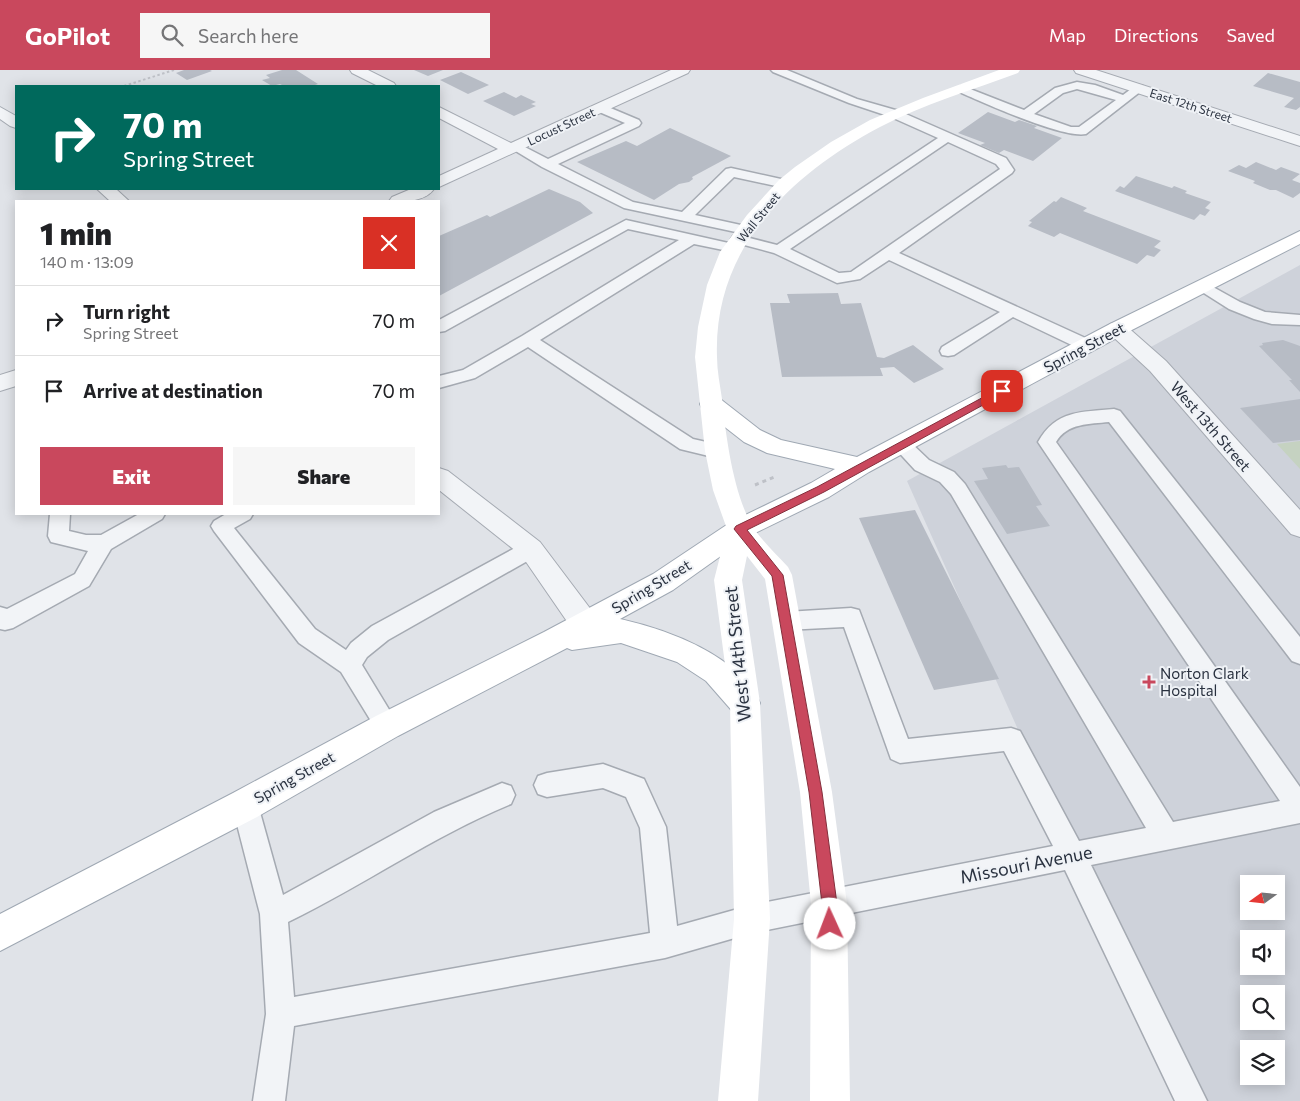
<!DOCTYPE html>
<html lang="en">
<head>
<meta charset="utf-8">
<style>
	body { margin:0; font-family:Commissioner,sans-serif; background:#f6f6f6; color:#202124; height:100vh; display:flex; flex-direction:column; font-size:19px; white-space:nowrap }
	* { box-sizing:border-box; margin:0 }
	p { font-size:16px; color:#757577 }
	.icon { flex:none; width:28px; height:28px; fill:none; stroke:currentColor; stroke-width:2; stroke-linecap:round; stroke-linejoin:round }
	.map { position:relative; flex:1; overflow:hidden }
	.panel { position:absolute; left:15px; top:130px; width:425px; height:315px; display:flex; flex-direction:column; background:#fff; border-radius:0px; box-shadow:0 2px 12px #0003 }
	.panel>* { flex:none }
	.banner { position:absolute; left:15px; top:15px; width:425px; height:105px; border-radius:0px; box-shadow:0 2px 12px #0003; background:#00695c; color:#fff; overflow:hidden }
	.needle { width:32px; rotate:255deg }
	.tools { position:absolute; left:1240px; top:805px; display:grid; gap:10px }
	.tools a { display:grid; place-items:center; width:45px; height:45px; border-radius:0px; background:#fff; box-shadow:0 2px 12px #0003; font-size:25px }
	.pin { position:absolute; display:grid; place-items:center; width:42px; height:42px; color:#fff; margin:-21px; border-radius:10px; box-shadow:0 2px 8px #0006 }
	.me { position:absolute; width:55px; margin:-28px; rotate:358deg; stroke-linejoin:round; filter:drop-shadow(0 0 4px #0008) }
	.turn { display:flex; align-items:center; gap:18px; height:105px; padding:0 25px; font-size:22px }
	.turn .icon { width:65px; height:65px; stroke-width:2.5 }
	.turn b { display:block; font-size:35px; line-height:42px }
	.round { display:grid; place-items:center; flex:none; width:52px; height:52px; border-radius:0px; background:#f6f6f6 }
	.head { display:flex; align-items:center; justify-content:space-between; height:85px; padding:0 25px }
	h1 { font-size:30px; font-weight:800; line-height:38px }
	.cta { display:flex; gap:10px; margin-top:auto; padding:10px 25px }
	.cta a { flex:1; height:58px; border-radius:0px; background:#c9485d; color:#fff; font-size:20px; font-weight:800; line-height:58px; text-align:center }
	.cta a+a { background:#f6f6f6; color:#202124 }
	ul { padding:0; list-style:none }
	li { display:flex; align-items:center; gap:15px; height:70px; padding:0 25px; border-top:1px solid #e0e0e0 }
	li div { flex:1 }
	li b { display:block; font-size:19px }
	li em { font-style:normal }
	header { display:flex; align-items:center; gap:30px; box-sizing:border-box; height:70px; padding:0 25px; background:#c9485d; color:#fff }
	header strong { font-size:24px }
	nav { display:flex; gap:28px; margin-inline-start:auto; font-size:18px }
	.search { width:350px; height:45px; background:#f6f6f6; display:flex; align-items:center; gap:12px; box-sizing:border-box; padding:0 18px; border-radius:0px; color:#757577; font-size:19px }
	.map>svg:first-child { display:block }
	.built { fill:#ced2da; fill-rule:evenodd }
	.green { fill:#c5d2c1 }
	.building { fill:#b7bcc5 }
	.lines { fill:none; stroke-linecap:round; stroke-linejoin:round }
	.lane-casing { stroke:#a5aab2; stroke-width:3 }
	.street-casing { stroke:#a5aab2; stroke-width:2 }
	.primary-casing { stroke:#9fa8b3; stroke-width:2 }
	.path-far1 { stroke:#bec1c7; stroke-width:2; stroke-dasharray:2.5 2.5; stroke-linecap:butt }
	.path { stroke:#bec1c7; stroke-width:3; stroke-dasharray:4 4; stroke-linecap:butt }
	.lane { fill:#f2f4f7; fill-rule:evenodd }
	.street { fill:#f2f4f7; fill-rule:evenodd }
	.secondary { fill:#fff; fill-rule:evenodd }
	.primary { fill:#fff; fill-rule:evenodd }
	.route { fill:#c9485d; stroke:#832f3c }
	.poi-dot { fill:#c9485d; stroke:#eff2f6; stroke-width:2 }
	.labels { text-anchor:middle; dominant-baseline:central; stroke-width:4; stroke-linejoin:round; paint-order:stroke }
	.far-street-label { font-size:12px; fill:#29313f; stroke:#eff2f6 }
	.street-label { font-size:15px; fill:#29313f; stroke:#eff2f6 }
	.poi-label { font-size:15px; fill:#29313f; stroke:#eff2f6; text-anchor:start }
	.near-street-label { font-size:18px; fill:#29313f; stroke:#eff2f6 }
</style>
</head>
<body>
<header>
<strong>GoPilot</strong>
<div class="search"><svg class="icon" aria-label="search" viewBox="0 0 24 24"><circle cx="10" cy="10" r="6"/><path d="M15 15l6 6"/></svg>Search here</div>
<nav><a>Map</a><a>Directions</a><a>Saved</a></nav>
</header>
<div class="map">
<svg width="1300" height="1031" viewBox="0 0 1300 1031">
	<rect width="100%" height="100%" fill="#e0e3e8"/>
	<path class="built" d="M1300,195V1031H1184L907,411ZM1249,814H1276V841H1249ZM1249,869H1276V896H1249ZM1249,924H1276V951H1249ZM1249,979H1276V1006H1249Z"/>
	<path class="green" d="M1300,371V399L1277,374Z"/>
	<g class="building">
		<path d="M184,0H210L212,1L187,10L176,3Z"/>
		<path d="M282,0H296L318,14L312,16H284L280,14L272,16L262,10L270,8L266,5Z"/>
		<path d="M414,0H443L428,6Z"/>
		<path d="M461,2L489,15L468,24L440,10Z"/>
		<path d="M1268,3L1300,12V37L1296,40L1284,37L1294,28L1253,16Z"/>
		<path d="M504,22L516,28L521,25L536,32L531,34L536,36L514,46L483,31Z"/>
		<path d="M988,42L1015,52L1019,50L1037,56L1034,58L1062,68L1033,91L1004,80L999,83L980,75L985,73L958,63Z"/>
		<path d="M670,58L731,86L692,107L693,109L689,112L679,114L654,130L577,92L626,71L637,76Z"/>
		<path d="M1256,92L1276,100L1281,97L1300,104L1292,110L1300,113V123L1293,128L1276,120H1270L1253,113L1255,111L1228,101L1239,95L1246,98Z"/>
		<path d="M1136,106L1172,118L1174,116L1187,121L1185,123L1211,132L1205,138L1210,140L1205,146L1200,144L1194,150L1115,121L1120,116L1124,118Z"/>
		<path d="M549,119L580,132L593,143L439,226V166L487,145L490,147Z"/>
		<path d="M1061,127L1087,138L1083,141L1161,171L1154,177L1161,180L1154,187L1147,185L1137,194L1060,163L1054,167L1028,156L1032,152L1029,151L1054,131L1056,132Z"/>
		<path d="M838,223L841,234L861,233L877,287L884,288L913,275L944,299L914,313L894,297L880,298L883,306L782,307L770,233H790L787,224Z"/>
		<path d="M1283,270L1300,276V322L1289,310H1292L1259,276L1263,275L1262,273Z"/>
		<path d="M1300,329V370L1273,373L1240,338Z"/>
		<path d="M1006,395L1008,398L1019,397L1042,435L1036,436L1050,456L1007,464L974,411L988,409L982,398Z"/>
		<path d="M915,440L999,609L934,620L859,448Z"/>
	</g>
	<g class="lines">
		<defs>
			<g id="lane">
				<path d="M771,0H787L857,29L899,41L1006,88L1014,100L1012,103L899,183L1092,271L1094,275L1092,279L1086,280L1080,279L1013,247L954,285L948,286L942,285L940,281L942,277L1000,242L889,190L860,209L837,213L774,183L733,172L731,169L733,166L738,165L777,175L938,68L891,47L849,33L773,2ZM948,72L996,94L1000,99L851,202L839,203L790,179Z"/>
				<path d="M1077,12L1095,15L1123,25L1135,16H1143L1145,18L1086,64C1063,69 982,32 957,21L955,19L961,16L965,17L1024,40L1055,18ZM1077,19L1116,30L1079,57H1071L1034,44L1063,23Z"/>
				<path d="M601,34L639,50L641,53L639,56L558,94L633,132L682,142L726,99L731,98L790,111L792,114L785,118L734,107L695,145L750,157L752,160L750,163L745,164L624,138L542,97L509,77L515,73L519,74L548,89L625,53L597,41L595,38Z"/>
				<path d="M626,150L733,174L738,175L740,178L738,181L733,182L694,174L540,270L693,369L724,376L726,381L724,386L717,388L680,379L528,277L475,308L439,318V306L463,300L522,266L679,170L628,159L445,261L439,262V250Z"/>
				<path d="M1204,212L1240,232L1265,242L1300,245V255L1272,254L1254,249L1229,239L1199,220L1196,217L1199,214Z"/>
				<path d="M1114,339L1120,341L1300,567V594L1292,591L1109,352C1090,354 1067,353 1056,372L1300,717V753L1091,795L1207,1031H1175L1065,800L752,863L665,888L294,956L285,1031H253L266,944L260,844L232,735L236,726L245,722L254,726L258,735L283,825L434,742L502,713L511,716L515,725L511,734C433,766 364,815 288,852L294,927L650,863L640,758L626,727L603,718L547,727L538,724L534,715L538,706L547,703L603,694L644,709L666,757L677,856L752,835L1053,776L1004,681L900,693L891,689L844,557L786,560L778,558L775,551L778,544L786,542L851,538L859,540L908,669L1011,658L1020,661L1079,771L1146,758L951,424L940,412L915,400L892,375L894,370L901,368L908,370L929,390L954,402L965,414L1173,752L1280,731L1038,372C1056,340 1081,342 1114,339Z"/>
				<path d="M50,444H70L69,461L86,465H101L139,444H165L162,449L111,479L89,516L13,558L5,560L0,559V537L7,539L75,504L88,481L51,472L48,466Z"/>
				<path d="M226,444H253L250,449L234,458L315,559L346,580L351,573L372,556L524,473L531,471L538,473L541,479L538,485L388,570L367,587L362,595L399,656L395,664L387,667L379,664L341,602L299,573L214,461L211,456L214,451Z"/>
			</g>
			<g id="street">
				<path d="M350,0H368L394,13L396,16H378L352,3Z"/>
				<path d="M671,0H690L688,3L439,117V106L498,79L439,48V37L511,73Z"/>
				<path d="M1074,0H1096L1300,66V76L1076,3Z"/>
				<path d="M0,37L16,46V58L10,56L0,49Z"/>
				<path d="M97,119H116L129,131H110Z"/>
				<path d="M411,119H434C425,132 403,132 389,131L392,127Z"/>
				<path d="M1117,252L1124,254L1166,291L1300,440V467L1291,464L1150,301L1110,264L1107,259L1110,254Z"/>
				<path d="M16,300V316L0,321V305Z"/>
				<path d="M439,398L448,401L540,472L595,545L599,554L595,563L585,566L575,563L522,486L439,420Z"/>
			</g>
			<path id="primary" d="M1300,161V174L1124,264L869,402L829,427L749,466L673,520L620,549C669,560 738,585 760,633L756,643L745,647L734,643L706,611L677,592L621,573L572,580L567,578L398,666L257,747L0,881V844L233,723L376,646L544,562L653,504L731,452L811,413L835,399L767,383L744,372L703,340L700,334L703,328L711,326L719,328L760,360L781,370L857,387L1110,254Z"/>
		</defs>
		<use href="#lane" class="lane-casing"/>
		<use href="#street" class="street-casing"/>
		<use href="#primary" class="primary-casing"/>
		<path class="path-far1" d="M124,16L174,0"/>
		<path class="path" d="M755,415L777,406"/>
		<use href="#lane" class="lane"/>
		<use href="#street" class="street"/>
		<path class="secondary" d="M999,0H1020L1018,3C972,20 924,34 880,57C791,104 713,178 717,287C717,301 720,315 722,329C726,367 733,420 751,454C760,469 776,484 788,497L792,505L832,722L847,834L850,1031H810L811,834L800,722L765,509L747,486L742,510L760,633L770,849L758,1031H718L734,849L730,633L714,510L727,459L713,420L705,381L695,287L698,257L707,215L720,182L747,145L779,110L795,97L831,72L870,50L923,28Z"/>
		<use href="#primary" class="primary"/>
	</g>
	<path class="route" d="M1002,317L1005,318V323L824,422L747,460L783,505L822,722L837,834V854L835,859L830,861L824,859L822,854V834L809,722L772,506L734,459L736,456L817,417Z"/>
	<path class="poi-dot" d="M1146.5 604.5h5v5h5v5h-5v5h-5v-5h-5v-5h5z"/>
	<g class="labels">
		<g class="far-street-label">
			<text transform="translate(1191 35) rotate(18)">East 12th Street</text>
			<text transform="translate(561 56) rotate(-25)">Locust Street</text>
			<text transform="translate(758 147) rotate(-51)">Wall Street</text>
		</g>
		<g class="street-label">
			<text transform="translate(1084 277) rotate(-28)">Spring Street</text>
			<text transform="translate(1211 356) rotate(49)">West 13th Street</text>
			<text transform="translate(651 516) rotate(-31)">Spring Street</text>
			<text transform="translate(294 707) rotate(-29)">Spring Street</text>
		</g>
		<g class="poi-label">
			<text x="1160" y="603">Norton Clark<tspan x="1160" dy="17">Hospital</tspan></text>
		</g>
		<g class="near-street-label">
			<text transform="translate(737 584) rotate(-96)">West 14th Street</text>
			<text transform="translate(1026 794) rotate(-11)">Missouri Avenue</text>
		</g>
	</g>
</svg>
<div class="tools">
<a><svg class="needle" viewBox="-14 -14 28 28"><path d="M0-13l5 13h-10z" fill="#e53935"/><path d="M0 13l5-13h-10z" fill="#757577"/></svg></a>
<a><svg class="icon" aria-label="sound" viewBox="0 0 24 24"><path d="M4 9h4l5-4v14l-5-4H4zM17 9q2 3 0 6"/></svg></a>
<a><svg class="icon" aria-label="search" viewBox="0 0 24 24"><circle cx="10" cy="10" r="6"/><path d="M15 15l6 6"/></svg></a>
<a><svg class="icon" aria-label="layers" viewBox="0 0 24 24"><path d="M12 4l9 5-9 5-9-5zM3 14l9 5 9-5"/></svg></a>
</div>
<div class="pin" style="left:1002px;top:321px;background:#d93025"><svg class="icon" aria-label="arrive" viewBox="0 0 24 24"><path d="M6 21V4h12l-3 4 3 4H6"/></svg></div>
<svg class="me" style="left:830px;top:854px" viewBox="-20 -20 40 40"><circle r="19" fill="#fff"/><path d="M0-13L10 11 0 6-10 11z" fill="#c9485d"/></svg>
<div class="banner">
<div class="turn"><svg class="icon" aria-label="right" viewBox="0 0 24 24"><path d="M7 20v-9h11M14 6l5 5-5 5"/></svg><div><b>70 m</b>Spring Street</div></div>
</div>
<section class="panel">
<div class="head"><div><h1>1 min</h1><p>140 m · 13:09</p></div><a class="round" style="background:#d93025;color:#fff"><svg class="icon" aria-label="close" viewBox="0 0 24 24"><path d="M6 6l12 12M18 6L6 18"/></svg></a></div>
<ul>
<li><svg class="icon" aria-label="right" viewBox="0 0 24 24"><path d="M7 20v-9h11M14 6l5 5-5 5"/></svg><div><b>Turn right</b><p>Spring Street</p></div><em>70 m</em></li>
<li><svg class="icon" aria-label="arrive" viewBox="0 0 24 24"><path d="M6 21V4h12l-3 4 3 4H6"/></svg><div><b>Arrive at destination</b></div><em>70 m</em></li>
</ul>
<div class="cta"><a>Exit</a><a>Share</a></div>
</section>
</div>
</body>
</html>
